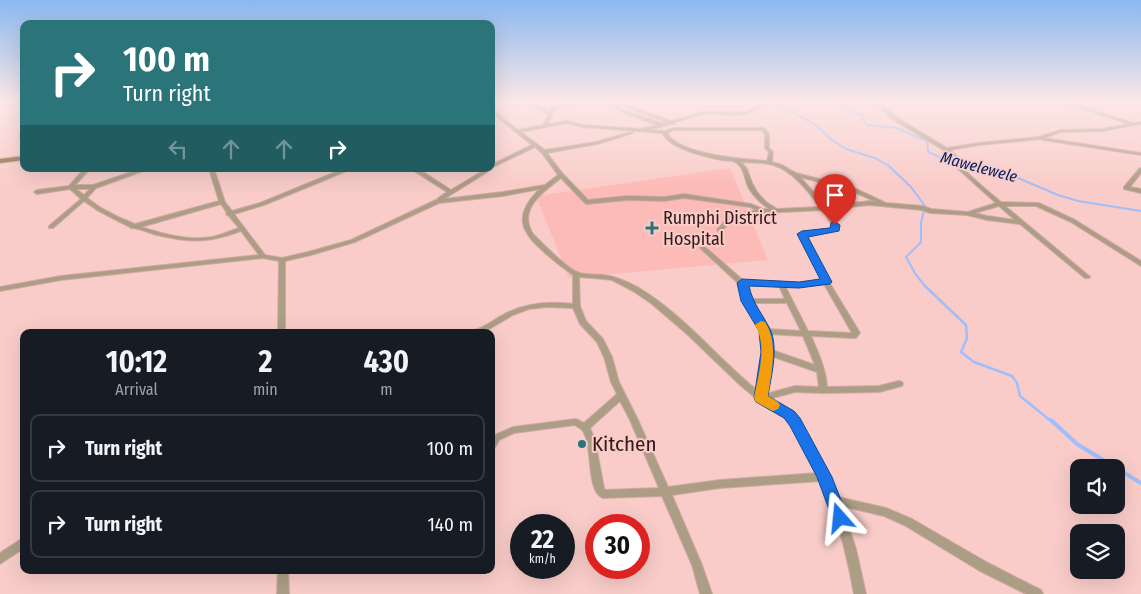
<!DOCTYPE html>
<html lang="en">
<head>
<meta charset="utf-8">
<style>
	body { margin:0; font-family:"Fira Sans Condensed",sans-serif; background:#242831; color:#f1f3f6; height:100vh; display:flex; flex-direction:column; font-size:19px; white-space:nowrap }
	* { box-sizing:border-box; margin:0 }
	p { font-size:16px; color:#9ea1a6 }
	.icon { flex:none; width:28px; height:28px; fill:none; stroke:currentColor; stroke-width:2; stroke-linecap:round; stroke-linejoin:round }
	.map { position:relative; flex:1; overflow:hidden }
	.details { position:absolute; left:20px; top:329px; width:475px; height:245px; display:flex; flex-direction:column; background:#171b24; border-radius:10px; box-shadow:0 5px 20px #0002 }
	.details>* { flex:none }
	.hud { position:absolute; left:20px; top:20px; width:475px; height:152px; border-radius:10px; box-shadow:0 5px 20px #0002; background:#2a747a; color:#fff; overflow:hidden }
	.buttons { position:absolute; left:1070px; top:459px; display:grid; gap:10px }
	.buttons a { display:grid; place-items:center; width:55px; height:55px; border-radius:10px; background:#171b24; box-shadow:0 5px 20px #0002; font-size:25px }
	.speed { position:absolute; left:510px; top:514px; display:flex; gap:10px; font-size:25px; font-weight:700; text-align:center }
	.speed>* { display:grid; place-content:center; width:65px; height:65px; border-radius:50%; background:#171b24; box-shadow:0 5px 20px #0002; line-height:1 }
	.speed small { font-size:12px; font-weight:400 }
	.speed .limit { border:8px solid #d22; background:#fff; color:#111 }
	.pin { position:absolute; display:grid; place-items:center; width:42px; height:42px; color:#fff; margin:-51px -21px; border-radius:50% 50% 50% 0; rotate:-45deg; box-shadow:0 0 5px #0007 }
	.pin .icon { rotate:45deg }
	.me { position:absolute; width:55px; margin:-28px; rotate:342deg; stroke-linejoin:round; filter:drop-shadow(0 0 4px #0008) }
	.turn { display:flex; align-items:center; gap:18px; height:105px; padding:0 20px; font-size:22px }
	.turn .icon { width:65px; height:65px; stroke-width:2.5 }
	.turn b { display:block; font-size:35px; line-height:42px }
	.lanes { display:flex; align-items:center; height:48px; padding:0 20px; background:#0003; justify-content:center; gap:25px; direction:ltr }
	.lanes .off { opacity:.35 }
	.eta { display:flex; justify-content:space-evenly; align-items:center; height:85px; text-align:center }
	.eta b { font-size:30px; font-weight:700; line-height:35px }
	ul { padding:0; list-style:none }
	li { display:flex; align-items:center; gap:15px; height:68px; margin:0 10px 8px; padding:0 10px; border:2px solid #363941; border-radius:10px }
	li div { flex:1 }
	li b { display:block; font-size:19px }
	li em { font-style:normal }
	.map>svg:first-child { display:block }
	.built { fill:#fcbbb7 }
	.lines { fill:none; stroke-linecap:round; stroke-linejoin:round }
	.stream-far2 { stroke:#9fbefb; stroke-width:2 }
	.stream-far1 { stroke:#9fbefb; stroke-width:2.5 }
	.stream { stroke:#9fbefb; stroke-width:4 }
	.street-casing { stroke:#d2a8a6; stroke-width:2 }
	.primary-casing { stroke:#d2a8a6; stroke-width:2 }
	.street { fill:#ab9e85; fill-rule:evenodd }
	.primary { fill:#836c3c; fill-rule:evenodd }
	.route { fill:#1a73e8; stroke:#114b97 }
	.slow { fill:#f59e0b }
	.poi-dot { fill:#2a747a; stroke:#f9ccc9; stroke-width:2 }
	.labels { text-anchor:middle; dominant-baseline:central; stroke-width:4; stroke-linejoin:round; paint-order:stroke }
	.far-water-label { font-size:16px; font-style:italic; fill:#072366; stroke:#f9ccc9 }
	.poi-label { font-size:18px; fill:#341918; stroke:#f9ccc9; text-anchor:start }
	.near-poi-label { font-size:21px; fill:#341918; stroke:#f9ccc9; text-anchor:start }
</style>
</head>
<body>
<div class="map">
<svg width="1141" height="594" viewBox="0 0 1141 594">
	<rect width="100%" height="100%" fill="#f9ccc9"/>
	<path class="built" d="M730,168L768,260L569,278L536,196Z"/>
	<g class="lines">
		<g class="stream-far2">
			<path d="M774,102L816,125L832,140L846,149L875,158L889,166L911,187L925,206L921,223V242L906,257L916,275L926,287"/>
			<path d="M834,102L851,112L864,116L863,119L867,125L897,128L927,141L928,152L958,165L1018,178L1058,195L1078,201L1141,211"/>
		</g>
		<path class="stream-far1" d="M925,286L966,325L967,338L961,352L974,362L1012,376L1017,383L1020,396L1052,422"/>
		<path class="stream" d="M1051,420L1077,444L1141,483"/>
		<defs>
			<g id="street">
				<path d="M527,102H532L548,112L550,108L568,102H575L553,110L552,115L548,124L567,121L582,125L644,129V128L657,125L624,113L604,102H609L626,111L662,123L666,122L612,102H618L671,121L704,112H746L756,107L760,102H762L763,103C750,121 726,113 706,114C696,115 685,120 675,122V124H671L649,130L664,131L674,128H764L769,134V148L773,152L772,162L782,165L796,173L854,188L886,203L923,206L931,209L968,212L996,203L956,167V159L950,154L892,119L874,102H879L896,117L947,148L979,143L1038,137L1061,130L1102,129L1129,124L1062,102H1069L1133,123L1141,122V124L1102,131L1061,132L1044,138L1141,153V155L1043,140L1041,139L979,145L950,150L960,159V166L983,187L1001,202L1039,203L1075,220L1141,261V266L1071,222L1036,206H1005L1089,276L1090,277L1089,278H1085L1020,224L987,220L967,215L930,213L922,210L870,205L828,209L836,223L838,229L837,230L806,235L829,282L860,333L856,338H853L811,336C818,352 826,369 827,387L879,386L899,381L902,382L903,384L902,386L879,392L823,393L795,392L769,399L786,410L798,420L820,460L838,497L886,508L912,519L988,563L1041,590L1043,594H1026L980,571L904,525L884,516L842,506L856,549L866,594H854C847,555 838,517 821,481L720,488L672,495L702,565L712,594H700L692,565L662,496L603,498C585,491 594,445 582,430C581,429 576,426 575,425L514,433L499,440L494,449H491V438L493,436L513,427L576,419L584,423L617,394L611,382L604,357L597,342L580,324L573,308L547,307L529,309L513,315L484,332H474L475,330C486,327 493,320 503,315C524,303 549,301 573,304V275C563,268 554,261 545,253C539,247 531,241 527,233C516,217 528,200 540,189L503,196L439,203L355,242L311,255L285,261V332H278L279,261L263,258L61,280L0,291V287L61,276L259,255L241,231C208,243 191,243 157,235C148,233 140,228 131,228L130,227L114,219L97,210L84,201L53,228H49V226L81,199L70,189L37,194L34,192L37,190L69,186L84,169H90L75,185H93L140,169H146V170L96,188L87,198L101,208L118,217L135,224L219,201L209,169H214L225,202L232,211L260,203L343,169H349V170L264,205L234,214L265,255L282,258L308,252L351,240L438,199V198L447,192L411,169H417L420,170L451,190L486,169H492L444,199L503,192L545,185L558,175L542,153L535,147L491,168V165L532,145L491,112V109L518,130L543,125L548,115ZM567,123L582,127L662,133C672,150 704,156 721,160C725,161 729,160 733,161C745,165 744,181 750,190C755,198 762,204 769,209H763L751,204L684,194L664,197L627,196L588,200L563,174L547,153L597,144L633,133L631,132L596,142L545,150L521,132ZM674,130H761L765,134V148L769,152L767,161C742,159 680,155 667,133ZM741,162C751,163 763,162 773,165C793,171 808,191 820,207L777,209L766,202L757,192L752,183L747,169ZM800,177L850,190L876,202L870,201L826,206ZM561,178L585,203L587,204L627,200L664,201L684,198L750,207L756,210L729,216L717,230L720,232L722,231L733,218L762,213L823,210L831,223L832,228L802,232L799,234L822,280L799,283L744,281L705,247H701L700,248L739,284L743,301L761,331L764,352L758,391C717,358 684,315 639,288C628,282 615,276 603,275C596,274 587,275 580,273C568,270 542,243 533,234C517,209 544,191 561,178ZM76,189H90L84,195ZM221,204L227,213L226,214L227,215L229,216L239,228C230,231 221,235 212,237C189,241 163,234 141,227ZM999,206L1015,220L987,216L975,213ZM579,277L604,279L612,280L633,291L652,304L688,335L740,385L758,400L788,420L792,424L818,473L720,480L668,487L638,420L619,382L612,357L603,339L586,321L580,306ZM824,284L852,333H851L808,331L785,286L799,287ZM746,285L779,286L785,299H749ZM751,303H787L801,331L767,329ZM769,334L803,336L815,365L772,350ZM771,356L817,372L819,387L795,386L766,394ZM620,401L630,420L659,488L605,490L604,488L595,440L590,428Z"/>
				<path d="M24,134V137H21L19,136Z"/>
				<path d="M1141,168V173L1130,187L1141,189V193L1124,189V187L1139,169Z"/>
				<path d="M20,540L24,542V548L0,564V553Z"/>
				<path d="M278,570H288L289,594H277Z"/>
			</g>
			<path id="primary" d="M24,156V160L0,163V159Z"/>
		</defs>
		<use href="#street" class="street-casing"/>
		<use href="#primary" class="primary-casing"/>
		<use href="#street" class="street"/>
		<use href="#primary" class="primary"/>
	</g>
	<linearGradient id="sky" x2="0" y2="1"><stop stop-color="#8bb8f0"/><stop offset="0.55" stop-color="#fce8e7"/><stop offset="1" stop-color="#fce8e7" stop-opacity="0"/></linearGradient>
	<rect width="1141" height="185" fill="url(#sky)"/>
	<path class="route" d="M835,222L840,225L839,231L808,237L832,282L830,284L799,288L749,286C753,304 762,313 770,329C779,348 771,376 768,396L794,411L800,418L832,477L848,518L846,523L840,525L834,523L817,477L790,426L784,418L756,402L754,398L761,352L759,331L741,301L737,283L742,279L799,282L820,279L797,234L802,231L830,228L831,223Z"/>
	<path class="slow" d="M761,321L765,322C779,344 771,372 768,396L778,402L780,405L778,409L773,411L756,402L754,398C758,376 768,346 755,325Z"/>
	<g class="poi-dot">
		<path d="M649.5 220.5h5v5h5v5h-5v5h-5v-5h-5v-5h5z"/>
		<circle cx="582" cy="444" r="5"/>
	</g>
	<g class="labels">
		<g class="far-water-label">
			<text transform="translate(979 167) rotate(15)">Mawelewele</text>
		</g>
		<g class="poi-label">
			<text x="663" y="218">Rumphi District<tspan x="663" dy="21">Hospital</tspan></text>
		</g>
		<g class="near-poi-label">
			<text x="592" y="444">Kitchen</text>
		</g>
	</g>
</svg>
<div class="buttons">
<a><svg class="icon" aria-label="sound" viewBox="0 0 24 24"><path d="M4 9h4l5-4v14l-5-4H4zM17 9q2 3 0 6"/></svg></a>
<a><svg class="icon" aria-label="layers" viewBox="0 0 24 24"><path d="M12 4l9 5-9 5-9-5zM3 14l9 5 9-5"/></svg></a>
</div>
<div class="speed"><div>22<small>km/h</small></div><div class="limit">30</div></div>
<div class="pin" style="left:835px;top:225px;background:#d93025"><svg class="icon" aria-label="arrive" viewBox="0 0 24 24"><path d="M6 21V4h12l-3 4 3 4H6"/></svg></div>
<svg class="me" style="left:840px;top:518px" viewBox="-20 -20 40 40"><path d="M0-17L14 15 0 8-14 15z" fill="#1a73e8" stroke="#fff" stroke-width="4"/></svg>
<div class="hud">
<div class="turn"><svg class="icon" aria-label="right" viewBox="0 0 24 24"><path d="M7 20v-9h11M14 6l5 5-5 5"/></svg><div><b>100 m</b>Turn right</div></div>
<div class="lanes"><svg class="icon off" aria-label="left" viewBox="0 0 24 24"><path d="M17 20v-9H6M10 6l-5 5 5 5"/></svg><svg class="icon off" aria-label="ahead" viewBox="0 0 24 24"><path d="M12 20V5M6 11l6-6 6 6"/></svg><svg class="icon off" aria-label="ahead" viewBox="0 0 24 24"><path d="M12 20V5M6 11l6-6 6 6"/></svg><svg class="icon" aria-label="right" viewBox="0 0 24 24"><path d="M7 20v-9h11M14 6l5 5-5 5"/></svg></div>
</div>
<section class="details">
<div class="eta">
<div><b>10:12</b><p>Arrival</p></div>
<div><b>2</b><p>min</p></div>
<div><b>430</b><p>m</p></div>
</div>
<ul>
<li><svg class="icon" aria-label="right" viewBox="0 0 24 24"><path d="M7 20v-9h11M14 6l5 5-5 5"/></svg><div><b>Turn right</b></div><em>100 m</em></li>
<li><svg class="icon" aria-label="right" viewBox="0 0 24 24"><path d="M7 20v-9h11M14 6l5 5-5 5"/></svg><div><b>Turn right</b></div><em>140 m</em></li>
</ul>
</section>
</div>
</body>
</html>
